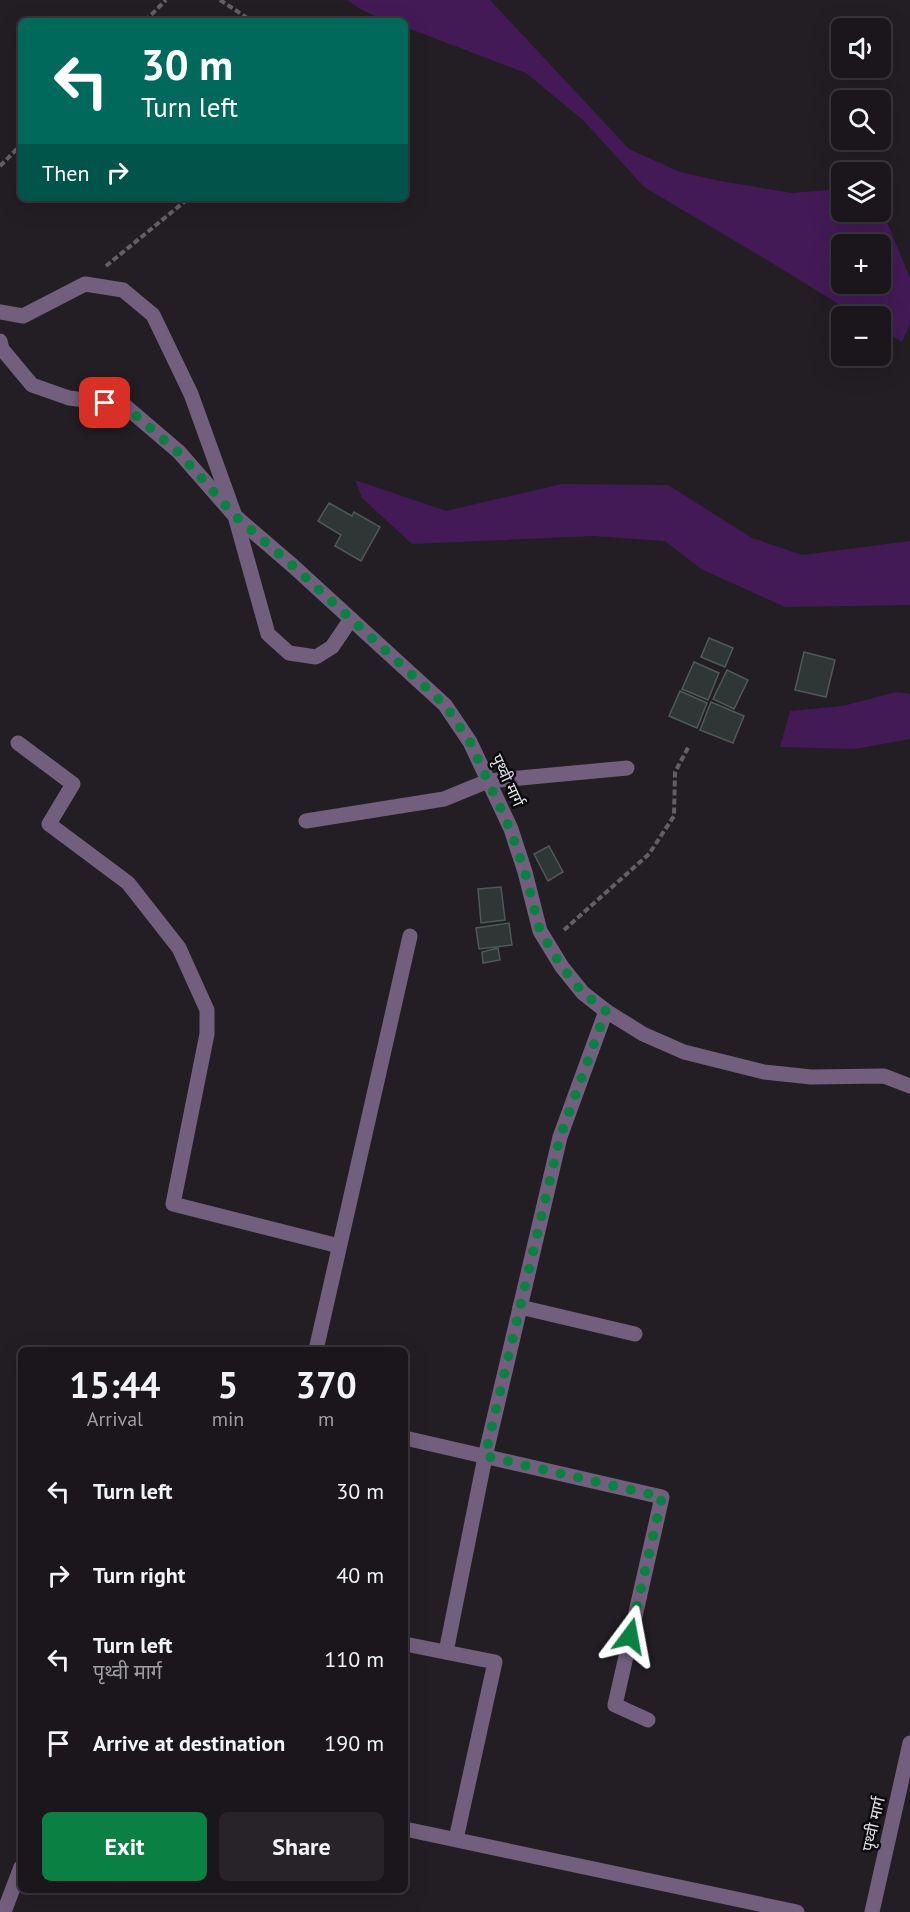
<!DOCTYPE html>
<html lang="en">
<head>
<meta charset="utf-8">
<style>
	body { margin:0; font-family:"PT Sans","Noto Sans Devanagari",sans-serif; background:#272328; color:#f1f3f6; height:100vh; display:flex; flex-direction:column; font-size:22px; white-space:nowrap }
	* { box-sizing:border-box; margin:0 }
	p { font-size:20px; color:#9f9fa3 }
	.icon { flex:none; width:33px; height:33px; fill:none; stroke:currentColor; stroke-width:2; stroke-linecap:round; stroke-linejoin:round }
	.map { position:relative; flex:1; overflow:hidden }
	.drawer { position:absolute; left:18px; top:1347px; width:390px; height:546px; display:flex; flex-direction:column; background:#1a161b; border-radius:9px; box-shadow:0 6px 24px #0002,0 0 0 2px #38353a }
	.drawer>* { flex:none }
	.hud { position:absolute; left:18px; top:18px; width:390px; height:183px; border-radius:9px; box-shadow:0 6px 24px #0002,0 0 0 2px #38353a; background:#00695c; color:#fff; overflow:hidden }
	.buttons { position:absolute; left:831px; top:18px; display:grid; gap:12px }
	.buttons a { display:grid; place-items:center; width:60px; height:60px; border-radius:9px; background:#1a161b; box-shadow:0 6px 24px #0002,0 0 0 2px #38353a; font-size:30px }
	.pin { position:absolute; display:grid; place-items:center; width:51px; height:51px; color:#fff; margin:-26px; border-radius:12px; box-shadow:0 3px 9px #0006 }
	.me { position:absolute; width:66px; margin:-33px; rotate:13deg; stroke-linejoin:round; filter:drop-shadow(0 0 4px #0008) }
	.turn { display:flex; align-items:center; gap:21px; height:126px; padding:0 24px; font-size:27px }
	.turn .icon { width:78px; height:78px; stroke-width:2.5 }
	.turn b { display:block; font-size:42px; line-height:51px }
	.then { display:flex; align-items:center; height:57px; padding:0 24px; background:#0003; gap:12px; font-size:22px }
	.eta { display:flex; justify-content:space-evenly; align-items:center; height:102px; text-align:center }
	.eta b { font-size:36px; font-weight:600; line-height:42px }
	.action { display:flex; gap:12px; margin-top:auto; padding:12px 24px }
	.action a { flex:1; height:69px; border-radius:9px; background:#0b8043; color:#fff; font-size:24px; font-weight:600; line-height:69px; text-align:center }
	.action a+a { background:#272328; color:#f1f3f6 }
	ul { padding:0; list-style:none }
	li { display:flex; align-items:center; gap:18px; height:84px; padding:0 24px }
	li div { flex:1 }
	li b { display:block; font-size:22px }
	li em { font-style:normal }
	.map>svg:first-child { display:block }
	.green { fill:#431a56; fill-rule:evenodd }
	.building { fill:#2e3735; stroke:#4f5956; stroke-width:1.5 }
	.lines { fill:none; stroke-linecap:round; stroke-linejoin:round }
	.path { stroke:#636065; stroke-width:4; stroke-dasharray:6 3; stroke-linecap:butt }
	.minor { stroke:#725f7d; stroke-width:15 }
	.route { stroke:#0b8043; stroke-width:10; stroke-dasharray:0 18 }
	.labels { text-anchor:middle; dominant-baseline:central; stroke-width:5; stroke-linejoin:round; paint-order:stroke }
	.street-label { font-size:16px; fill:#e2e0e4; stroke:#0a090c }
</style>
</head>
<body>
<div class="map">
<svg width="910" height="1912" viewBox="0 0 910 1912">
	<rect width="100%" height="100%" fill="#221e24"/>
	<g class="green">
		<path d="M348,0H490L629,149L680,172L720,181L792,193L841,189L842,212H880L881,207L910,278V324L902,342L881,329L880,316H858L772,263L644,187L584,121L526,73L405,27V21C384,21 364,14 348,0ZM842,244H880V284H842Z"/>
		<path d="M355,480L446,511L562,484L668,485L752,538L802,555L910,541V605L785,607L701,569L665,541L593,536L412,544L362,498Z"/>
		<path d="M896,692L910,694V739L855,749L780,747L790,711L843,706Z"/>
	</g>
	<g class="building">
		<path d="M329,503L352,516L354,512L380,527L361,561L335,546L341,535L318,521Z"/>
		<path d="M709,638L733,648L725,667L701,657Z"/>
		<path d="M804,652L835,660L826,697L795,690Z"/>
		<path d="M694,662L719,673L708,700L682,689Z"/>
		<path d="M727,670L748,680L734,709L713,699Z"/>
		<path d="M680,691L707,703L697,728L669,716Z"/>
		<path d="M711,702L744,716L733,743L700,730Z"/>
		<path d="M549,846L563,872L548,881L534,854Z"/>
		<path d="M501,887L505,920L481,923L478,889Z"/>
		<path d="M509,923L512,945L479,949L476,928Z"/>
		<path d="M498,948L500,960L483,963L482,952Z"/>
	</g>
	<g class="lines">
		<g class="path">
			<path d="M220,0L252,21"/>
			<path d="M145,21L166,0"/>
			<path d="M0,166L21,145"/>
			<path d="M106,266L189,198"/>
			<path d="M564,930L649,854L674,816L675,772L689,746"/>
		</g>
		<g class="minor">
			<path d="M0,312L23,316L85,284L123,290L153,315L191,394L235,516L268,634L289,653L316,657L332,647L351,619"/>
			<path d="M0,341L2,349L32,385L69,398L124,405L179,452L235,516L293,566L445,705L470,742L511,829L525,872L540,931L562,967L583,993L606,1011L643,1034L684,1052L764,1072L811,1077L884,1076L910,1086"/>
			<path d="M18,743L73,784L49,824L128,883L179,948L207,1010V1034L173,1204L339,1246"/>
			<path d="M306,821L444,799L488,781L627,768"/>
			<path d="M520,1307L635,1334"/>
			<path d="M316,1350L410,936"/>
			<path d="M405,1438L662,1497L615,1705L648,1720"/>
			<path d="M405,1644L495,1662L456,1839"/>
			<path d="M446,1652L485,1457L560,1137L606,1011"/>
			<path d="M405,1829L797,1912"/>
			<path d="M4,1912L21,1867"/>
			<path d="M872,1912L910,1743"/>
		</g>
	</g>
	<g class="lines">
		<path class="route" d="M105,403L124,405L179,453L235,516L293,566L445,705L470,742L510,829L525,872L540,931L562,967L583,993L606,1011L560,1137L485,1456L662,1497L630,1636"/>
	</g>
	<g class="labels">
		<g class="street-label">
			<text transform="translate(508 780) rotate(65)">पृथ्वी मार्ग</text>
			<text transform="translate(873 1824) rotate(-77)">पृथ्वी मार्ग</text>
		</g>
	</g>
</svg>
<div class="buttons">
<a><svg class="icon" aria-label="sound" viewBox="0 0 24 24"><path d="M4 9h4l5-4v14l-5-4H4zM17 9q2 3 0 6"/></svg></a>
<a><svg class="icon" aria-label="search" viewBox="0 0 24 24"><circle cx="10" cy="10" r="6"/><path d="M15 15l6 6"/></svg></a>
<a><svg class="icon" aria-label="layers" viewBox="0 0 24 24"><path d="M12 4l9 5-9 5-9-5zM3 14l9 5 9-5"/></svg></a>
<a>+</a>
<a>−</a>
</div>
<div class="pin" style="left:105px;top:403px;background:#d93025"><svg class="icon" aria-label="arrive" viewBox="0 0 24 24"><path d="M6 21V4h12l-3 4 3 4H6"/></svg></div>
<svg class="me" style="left:630px;top:1636px" viewBox="-20 -20 40 40"><path d="M0-17L14 15 0 8-14 15z" fill="#0b8043" stroke="#fff" stroke-width="4"/></svg>
<div class="hud">
<div class="turn"><svg class="icon" aria-label="left" viewBox="0 0 24 24"><path d="M17 20v-9H6M10 6l-5 5 5 5"/></svg><div><b>30 m</b>Turn left</div></div>
<div class="then">Then<svg class="icon" aria-label="right" viewBox="0 0 24 24"><path d="M7 20v-9h11M14 6l5 5-5 5"/></svg></div>
</div>
<section class="drawer">
<div class="eta">
<div><b>15:44</b><p>Arrival</p></div>
<div><b>5</b><p>min</p></div>
<div><b>370</b><p>m</p></div>
</div>
<ul>
<li><svg class="icon" aria-label="left" viewBox="0 0 24 24"><path d="M17 20v-9H6M10 6l-5 5 5 5"/></svg><div><b>Turn left</b></div><em>30 m</em></li>
<li><svg class="icon" aria-label="right" viewBox="0 0 24 24"><path d="M7 20v-9h11M14 6l5 5-5 5"/></svg><div><b>Turn right</b></div><em>40 m</em></li>
<li><svg class="icon" aria-label="left" viewBox="0 0 24 24"><path d="M17 20v-9H6M10 6l-5 5 5 5"/></svg><div><b>Turn left</b><p>पृथ्वी मार्ग</p></div><em>110 m</em></li>
<li><svg class="icon" aria-label="arrive" viewBox="0 0 24 24"><path d="M6 21V4h12l-3 4 3 4H6"/></svg><div><b>Arrive at destination</b></div><em>190 m</em></li>
</ul>
<div class="action"><a>Exit</a><a>Share</a></div>
</section>
</div>
</body>
</html>
